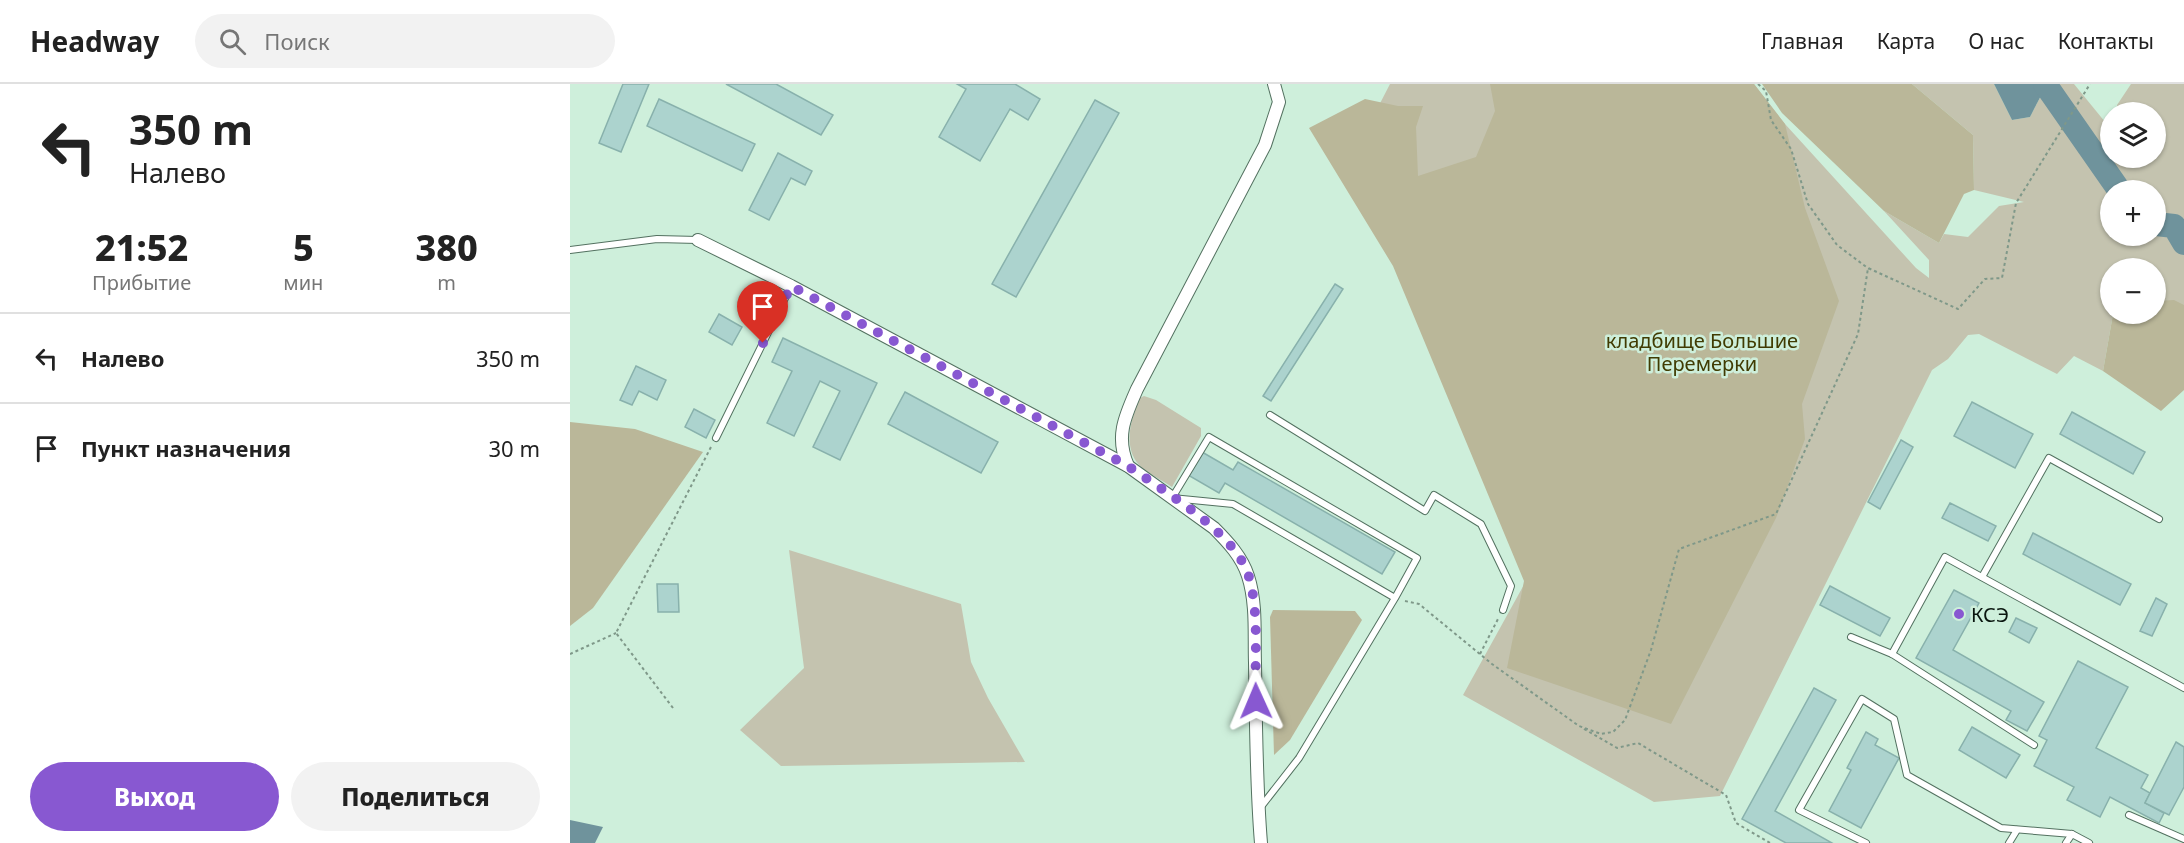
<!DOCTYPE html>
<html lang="ru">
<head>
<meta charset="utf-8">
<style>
	body { margin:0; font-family:"Noto Sans",sans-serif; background:#f2f2f2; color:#222; height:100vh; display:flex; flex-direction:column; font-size:22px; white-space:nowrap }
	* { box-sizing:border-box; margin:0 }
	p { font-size:20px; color:#767676 }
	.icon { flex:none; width:33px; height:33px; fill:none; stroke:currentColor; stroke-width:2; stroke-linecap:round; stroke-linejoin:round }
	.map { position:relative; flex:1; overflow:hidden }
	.details { display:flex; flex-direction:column; background:#fff; width:570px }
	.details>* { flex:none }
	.guide { background:#fff; color:#222; overflow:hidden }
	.fabs { position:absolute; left:1530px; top:18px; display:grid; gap:12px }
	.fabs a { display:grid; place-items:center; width:66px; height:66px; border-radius:50%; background:#fff; box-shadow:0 2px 4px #0004; font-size:30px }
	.pin { position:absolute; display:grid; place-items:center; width:51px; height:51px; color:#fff; margin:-62px -26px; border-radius:50% 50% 50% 0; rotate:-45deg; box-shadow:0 0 6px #0007 }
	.pin .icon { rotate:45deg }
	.me { position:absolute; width:66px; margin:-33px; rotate:359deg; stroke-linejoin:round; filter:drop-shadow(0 0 4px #0008) }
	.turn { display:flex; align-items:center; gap:21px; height:126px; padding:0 30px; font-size:27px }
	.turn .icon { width:78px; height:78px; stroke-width:2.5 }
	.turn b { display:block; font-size:42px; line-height:51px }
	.eta { display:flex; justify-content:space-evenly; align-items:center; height:102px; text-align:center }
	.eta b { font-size:36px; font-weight:800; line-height:42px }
	.primary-button { display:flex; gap:12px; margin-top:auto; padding:12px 30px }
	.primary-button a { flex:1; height:69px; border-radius:36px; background:#8858d1; color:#fff; font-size:24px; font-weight:800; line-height:69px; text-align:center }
	.primary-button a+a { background:#f2f2f2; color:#222 }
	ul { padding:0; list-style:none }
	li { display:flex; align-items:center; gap:18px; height:90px; padding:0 30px; border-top:2px solid #e0e0e0 }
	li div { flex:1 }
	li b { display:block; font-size:22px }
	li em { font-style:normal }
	header { display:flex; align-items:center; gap:36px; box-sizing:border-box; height:84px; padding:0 30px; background:#fff; border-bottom:2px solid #e0e0e0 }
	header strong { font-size:28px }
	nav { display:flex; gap:33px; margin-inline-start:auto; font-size:21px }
	.search { width:420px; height:54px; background:#f2f2f2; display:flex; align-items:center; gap:15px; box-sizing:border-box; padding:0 21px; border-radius:33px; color:#767676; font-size:22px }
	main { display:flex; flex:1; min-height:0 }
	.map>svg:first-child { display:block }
	.green { fill:#c4c3af; fill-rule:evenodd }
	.forest { fill:#bab799 }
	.water { fill:#6f939c }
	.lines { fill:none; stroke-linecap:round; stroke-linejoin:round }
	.river { stroke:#6f939c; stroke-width:24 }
	.building { fill:#acd3ce; stroke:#88b1ac; stroke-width:1.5 }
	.service-casing { stroke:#537160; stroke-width:8 }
	.minor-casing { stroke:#537160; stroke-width:14 }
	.path { stroke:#7f9889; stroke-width:2; stroke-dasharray:3 3; stroke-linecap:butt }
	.service { stroke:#fff; stroke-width:6 }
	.minor { stroke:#fff; stroke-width:12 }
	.route { stroke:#8858d1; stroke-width:10; stroke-dasharray:0 18 }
	.poi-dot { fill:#8858d1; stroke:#ceefdb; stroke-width:2 }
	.labels { text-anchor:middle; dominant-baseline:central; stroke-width:5; stroke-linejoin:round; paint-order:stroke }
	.park-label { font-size:20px; fill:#403b02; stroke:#ceefdb }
	.poi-label { font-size:20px; fill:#0a160f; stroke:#ceefdb; text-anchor:start }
</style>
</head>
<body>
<header>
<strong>Headway</strong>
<div class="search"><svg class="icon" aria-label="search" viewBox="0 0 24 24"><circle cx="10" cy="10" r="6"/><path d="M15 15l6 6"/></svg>Поиск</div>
<nav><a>Главная</a><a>Карта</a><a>О нас</a><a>Контакты</a></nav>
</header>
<main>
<section class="details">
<div class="guide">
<div class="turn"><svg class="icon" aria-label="left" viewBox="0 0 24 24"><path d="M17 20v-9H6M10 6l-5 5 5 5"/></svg><div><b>350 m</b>Налево</div></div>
</div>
<div class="eta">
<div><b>21:52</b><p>Прибытие</p></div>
<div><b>5</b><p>мин</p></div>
<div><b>380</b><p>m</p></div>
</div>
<ul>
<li><svg class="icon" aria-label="left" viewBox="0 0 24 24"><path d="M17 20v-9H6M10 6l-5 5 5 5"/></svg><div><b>Налево</b></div><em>350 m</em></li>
<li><svg class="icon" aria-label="arrive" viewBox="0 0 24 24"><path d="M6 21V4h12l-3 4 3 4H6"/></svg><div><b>Пункт назначения</b></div><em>30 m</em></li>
</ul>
<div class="primary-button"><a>Выход</a><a>Поделиться</a></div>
</section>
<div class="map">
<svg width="1614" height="759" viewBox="0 0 1614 759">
	<rect width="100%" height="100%" fill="#ceefdb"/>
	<g class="green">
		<path d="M820,0H1184L1215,40L1346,184L1359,194V176L1314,127L1369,159L1374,150L1398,153L1429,122L1454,118L1404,106L1403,51L1342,0H1424L1442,36L1460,33L1477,0H1504L1540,44V74H1586V28H1548L1547,21L1561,0H1614V235L1591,217H1586V184H1540V230H1543L1533,287L1504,272L1487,290L1409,250L1398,251L1378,275L1362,286L1150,712L1084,718L893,611L983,448L788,62ZM1540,106H1586V152H1540Z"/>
		<path d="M574,312L586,316L631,344V352L602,403C592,396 579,390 570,382C552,363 561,334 570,314Z"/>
		<path d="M219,466L391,520L401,578L418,614L455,678L211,682L170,646L234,584Z"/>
	</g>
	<g class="forest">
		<path d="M920,0H1184L1215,40L1235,124L1269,217L1232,320L1235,355L1206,434L1101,640L937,584L954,497L823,182L739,44L795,15L828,22H853L846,43L848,92L906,73L925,27Z"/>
		<path d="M1192,0H1342L1403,51L1404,106L1394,110L1369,159L1314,127L1212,29Z"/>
		<path d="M1604,216L1614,221V306L1591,327L1533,287L1543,230H1586V217Z"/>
		<path d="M0,338L65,345L133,368L23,524L0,542Z"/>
		<path d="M703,526L785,527L792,536L720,656L704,671L700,533Z"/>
	</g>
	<g class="water">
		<path d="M1424,0H1477L1460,33L1442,36Z"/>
		<path d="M0,736L33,743L25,759H0Z"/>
	</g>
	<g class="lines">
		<g class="river">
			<path d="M1475,0L1549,106"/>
			<path d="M1586,140L1604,142L1614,159"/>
		</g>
	</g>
	<g class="building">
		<path d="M53,0H79L51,68L29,59Z"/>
		<path d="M156,0H206L263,31L251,51Z"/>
		<path d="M387,0H445L470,15L458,36L440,25L410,77L369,53L396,5Z"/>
		<path d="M89,15L185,60L172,87L77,42Z"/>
		<path d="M525,16L549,29L446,213L422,200Z"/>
		<path d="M208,69L242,87L235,101L221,94L199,136L179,126Z"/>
		<path d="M765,200L773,205L701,317L693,312Z"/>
		<path d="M149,230L172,243L162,261L139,248Z"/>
		<path d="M213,254L307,299L270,376L243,363L270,307L250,297L224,352L197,339L222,287L202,278Z"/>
		<path d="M66,282L96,296L87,316L69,307L62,321L50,316Z"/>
		<path d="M335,308L428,358L411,389L318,340Z"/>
		<path d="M1402,318L1463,350L1445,384L1384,352Z"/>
		<path d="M124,325L145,336L136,354L115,343Z"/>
		<path d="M1502,328L1575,368L1563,390L1490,350Z"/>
		<path d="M1331,356L1343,363L1310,425L1298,418Z"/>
		<path d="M632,368L663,386L668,378L825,468L812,490L655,399L649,409L618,391Z"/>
		<path d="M1380,419L1426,442L1418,457L1372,434Z"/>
		<path d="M1463,449L1561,500L1550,521L1453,470Z"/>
		<path d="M87,500H108L109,528H88Z"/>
		<path d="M1260,502L1320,534L1310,552L1250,521Z"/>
		<path d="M1384,506L1409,519L1383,566L1474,618L1457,647L1436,636L1441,627L1346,574Z"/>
		<path d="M1586,514L1597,520L1582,552L1570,547Z"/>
		<path d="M1446,534L1467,544L1459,559L1439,548Z"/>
		<path d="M1508,577L1558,603L1526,664L1578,691L1571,704L1580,709L1575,719L1594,729L1589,739L1540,713L1530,733L1497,716L1504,703L1464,682L1477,656L1469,652Z"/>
		<path d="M1244,604L1266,616L1205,727L1262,759H1216L1172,735Z"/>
		<path d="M1402,643L1450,671L1436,694L1389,666Z"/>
		<path d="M1296,648L1308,655L1305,661L1329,674L1291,744L1259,727L1281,686L1277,684Z"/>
		<path d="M1606,658L1614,663V703L1599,731L1575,719Z"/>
	</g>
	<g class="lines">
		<defs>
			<g id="service">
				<path d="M0,166L87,155L128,156"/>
				<path d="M700,331L855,427L864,411L911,440L941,502L933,526"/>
				<path d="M146,354L221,202"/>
				<path d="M1412,493L1479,374L1589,435"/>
				<path d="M1281,553L1322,570L1464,661"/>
				<path d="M1322,570L1375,473L1614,604"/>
				<path d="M690,724L729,674L825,514L663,420L602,414L639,353L847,474L825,514"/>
				<path d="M1559,731L1614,755"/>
				<path d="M1296,759L1229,726L1292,615L1324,635L1337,691L1431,744L1502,750L1519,759"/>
				<path d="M1439,759L1447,746"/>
				<path d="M1496,759L1502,750"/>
			</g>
			<g id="minor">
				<path d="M128,156L221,202L558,382L644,444C658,458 672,473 678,492C687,520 684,551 685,579C686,639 686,699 691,759"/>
				<path d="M558,382C545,353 555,332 567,305L695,61L709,18L704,0"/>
			</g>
		</defs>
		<use href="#service" class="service-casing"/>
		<use href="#minor" class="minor-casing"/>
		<g class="path">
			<path d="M1188,0L1196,7L1201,36L1221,65L1238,120L1267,161L1299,185"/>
			<path d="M835,517L849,520L922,580L1009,642L1031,650L1043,648L1055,636L1081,566L1109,465L1206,430L1288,250L1298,184L1388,225L1415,195L1432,194L1446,119L1520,0"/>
			<path d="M0,570L46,549"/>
			<path d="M910,570L928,535"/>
			<path d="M103,624L46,549L142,361"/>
			<path d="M1014,645L1047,664L1068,659L1156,711L1166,739L1200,759"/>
		</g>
		<use href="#service" class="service"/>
		<use href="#minor" class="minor"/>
	</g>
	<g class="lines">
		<path class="route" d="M193,259L221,202L558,382C595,408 666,449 679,493C690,532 684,577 686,617"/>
	</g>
	<circle class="poi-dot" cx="1389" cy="530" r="6"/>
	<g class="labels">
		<g class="park-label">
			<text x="1132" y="256">кладбище Большие<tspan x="1132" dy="23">Перемерки</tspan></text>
		</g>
		<g class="poi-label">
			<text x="1401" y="530">КСЭ</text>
		</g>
	</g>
</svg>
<div class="fabs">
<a><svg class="icon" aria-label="layers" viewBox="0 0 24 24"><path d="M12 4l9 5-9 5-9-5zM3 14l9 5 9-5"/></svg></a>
<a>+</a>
<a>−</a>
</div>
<div class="pin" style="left:193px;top:259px;background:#d93025"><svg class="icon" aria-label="arrive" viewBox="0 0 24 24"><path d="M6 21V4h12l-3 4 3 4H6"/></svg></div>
<svg class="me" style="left:686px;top:617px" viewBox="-20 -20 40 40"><path d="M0-17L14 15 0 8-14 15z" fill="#8858d1" stroke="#fff" stroke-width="4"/></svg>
</div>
</main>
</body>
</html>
